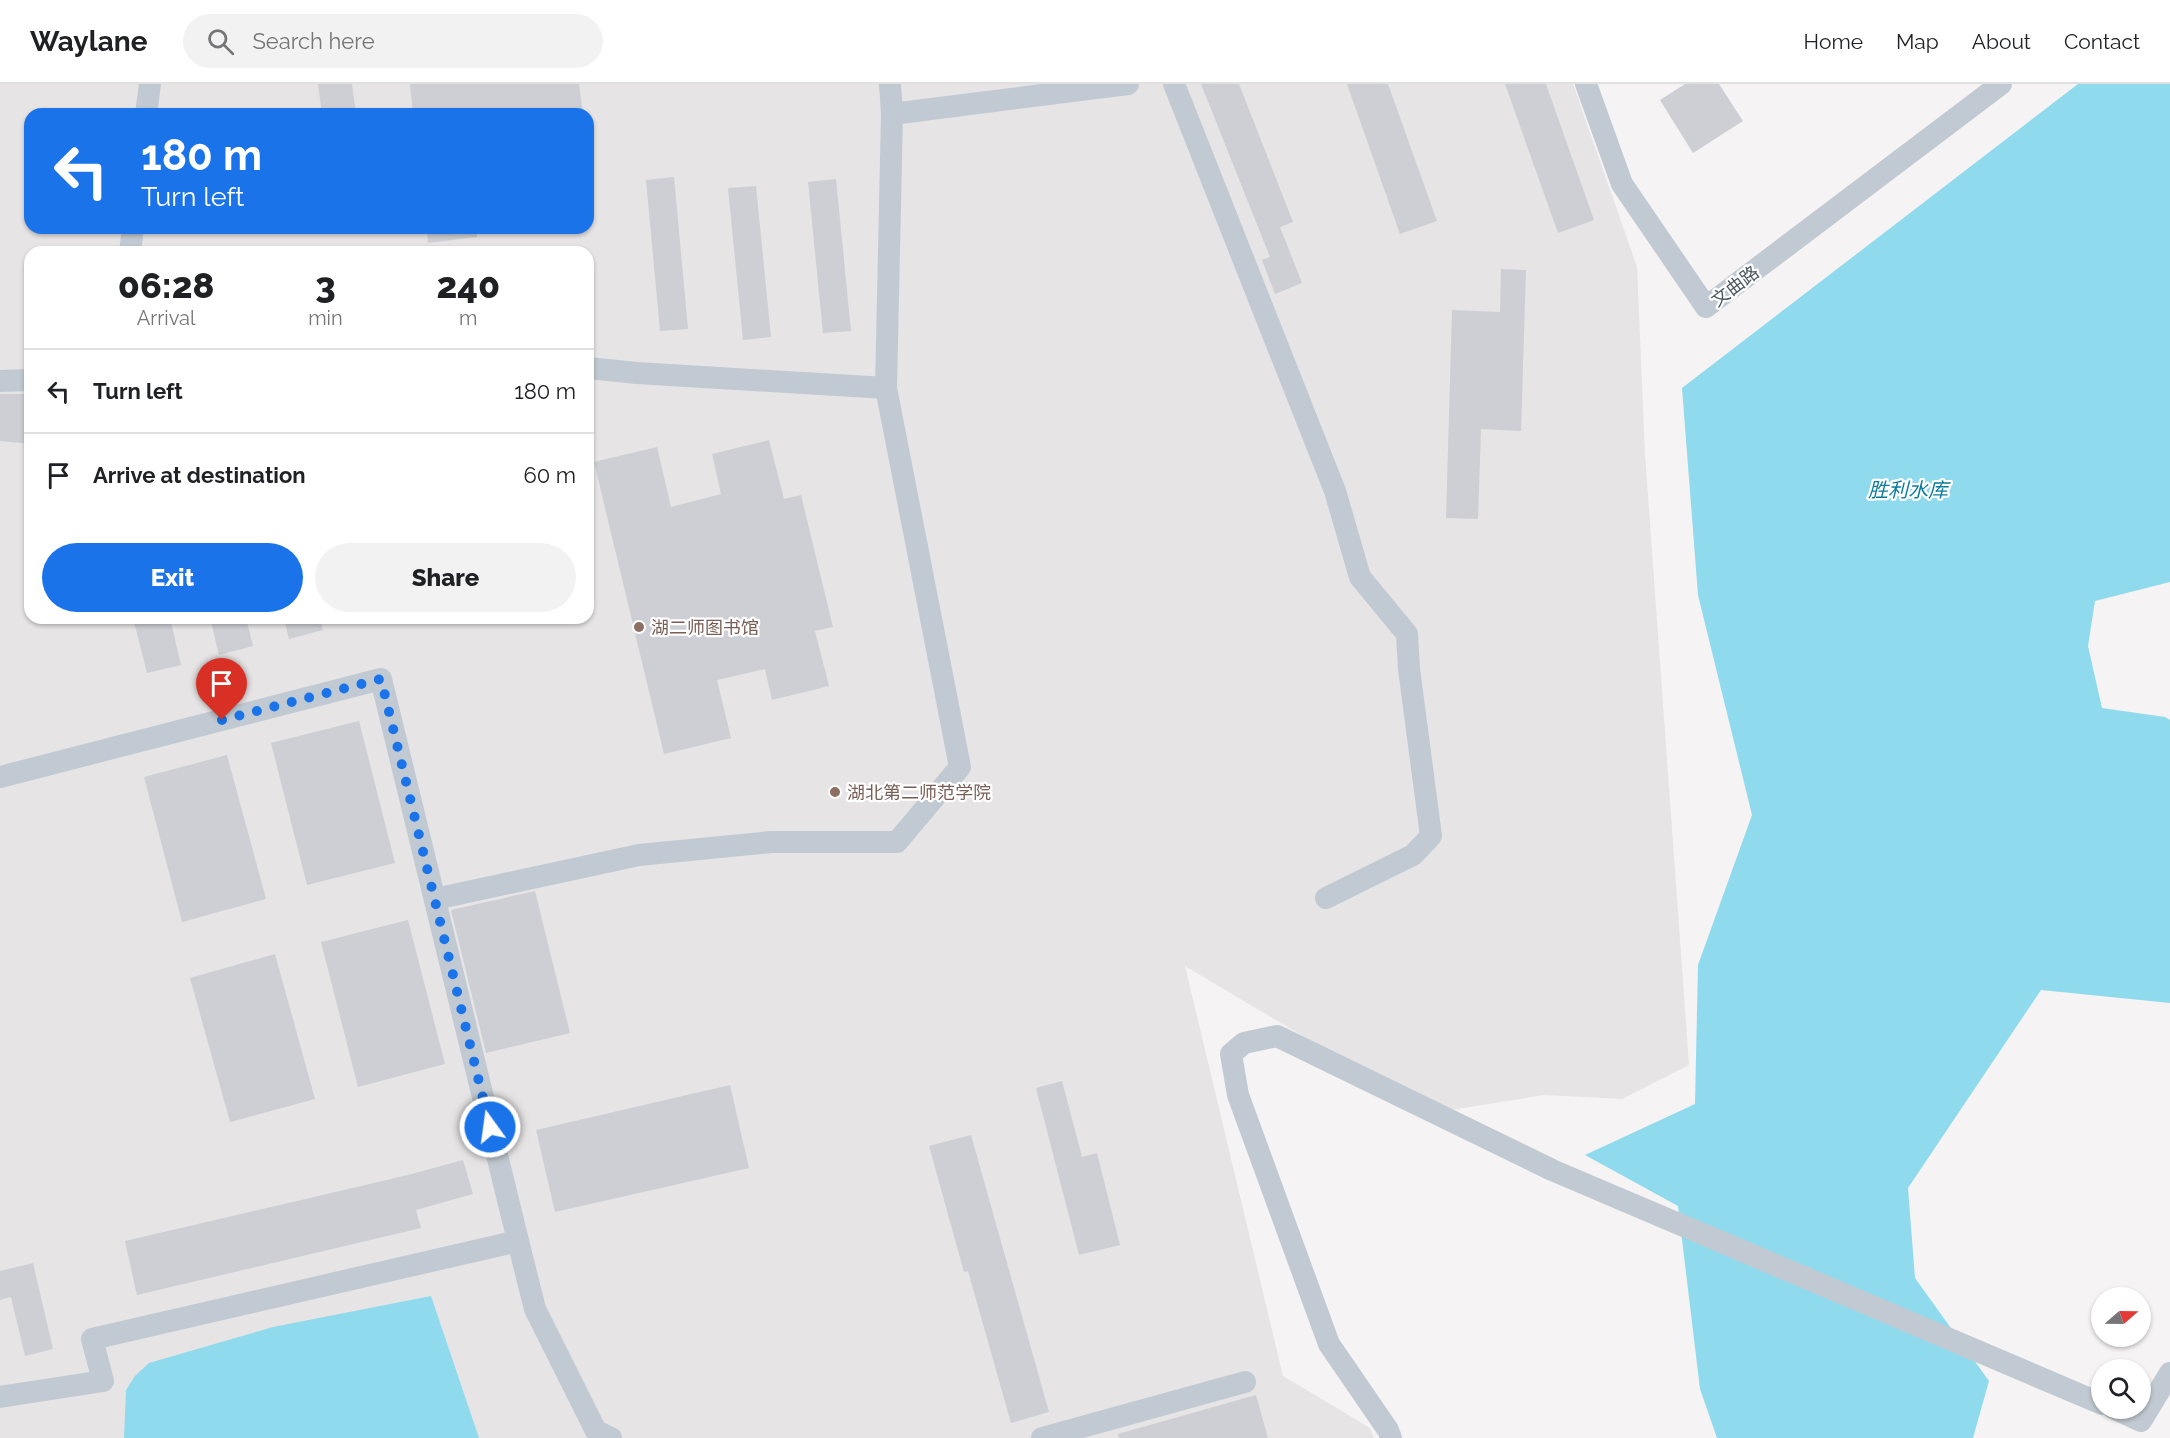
<!DOCTYPE html>
<html lang="en">
<head>
<meta charset="utf-8">
<style>
	body { margin:0; font-family:Raleway,"Noto Sans SC",sans-serif; background:#f2f2f2; color:#202124; height:100vh; display:flex; flex-direction:column; font-size:22px; white-space:nowrap }
	* { box-sizing:border-box; margin:0 }
	p { font-size:20px; color:#757577 }
	.icon { flex:none; width:33px; height:33px; fill:none; stroke:currentColor; stroke-width:2; stroke-linecap:round; stroke-linejoin:round }
	.map { position:relative; flex:1; overflow:hidden }
	.sheet { position:absolute; left:24px; top:162px; width:570px; height:378px; display:flex; flex-direction:column; background:#fff; border-radius:18px; box-shadow:0 2px 4px #0004 }
	.sheet>* { flex:none }
	.hud { position:absolute; left:24px; top:24px; width:570px; height:126px; border-radius:18px; box-shadow:0 2px 4px #0004; background:#1a73e8; color:#fff; overflow:hidden }
	.needle { width:39px; rotate:70deg }
	.fabs { position:absolute; left:2091px; top:1203px; display:grid; gap:12px }
	.fabs a { display:grid; place-items:center; width:60px; height:60px; border-radius:50%; background:#fff; box-shadow:0 2px 4px #0004; font-size:30px }
	.pin { position:absolute; display:grid; place-items:center; width:51px; height:51px; color:#fff; margin:-62px -26px; border-radius:50% 50% 50% 0; rotate:-45deg; box-shadow:0 0 6px #0007 }
	.pin .icon { rotate:45deg }
	.me { position:absolute; width:66px; margin:-33px; rotate:346deg; stroke-linejoin:round; filter:drop-shadow(0 0 4px #0008) }
	.turn { display:flex; align-items:center; gap:21px; height:126px; padding:0 18px; font-size:27px }
	.turn .icon { width:78px; height:78px; stroke-width:2.5 }
	.turn b { display:block; font-size:42px; line-height:51px }
	.eta { display:flex; justify-content:space-evenly; align-items:center; height:102px; text-align:center }
	.eta b { font-size:36px; font-weight:800; line-height:42px }
	.button { display:flex; gap:12px; margin-top:auto; padding:12px 18px }
	.button a { flex:1; height:69px; border-radius:36px; background:#1a73e8; color:#fff; font-size:24px; font-weight:800; line-height:69px; text-align:center }
	.button a+a { background:#f2f2f2; color:#202124 }
	ul { padding:0; list-style:none }
	li { display:flex; align-items:center; gap:18px; height:84px; padding:0 18px; border-top:2px solid #e0e0e0 }
	li div { flex:1 }
	li b { display:block; font-size:22px }
	li em { font-style:normal }
	header { display:flex; align-items:center; gap:36px; box-sizing:border-box; height:84px; padding:0 30px; background:#fff; border-bottom:2px solid #e0e0e0 }
	header strong { font-size:28px }
	nav { display:flex; gap:33px; margin-inline-start:auto; font-size:21px }
	.search { width:420px; height:54px; background:#f2f2f2; display:flex; align-items:center; gap:15px; box-sizing:border-box; padding:0 21px; border-radius:33px; color:#757577; font-size:22px }
	.map>svg:first-child { display:block }
	.education { fill:#e6e4e5; fill-rule:evenodd }
	.water { fill:#90daee }
	.building { fill:#cdcfd5 }
	.lines { fill:none; stroke-linecap:round; stroke-linejoin:round }
	.minor { stroke:#c1cad2; stroke-width:22 }
	.route { stroke:#1a73e8; stroke-width:10; stroke-dasharray:0 18 }
	.education-dot { fill:#8d6e63; stroke:#fff; stroke-width:2 }
	.labels { text-anchor:middle; dominant-baseline:central; stroke-width:4.5; stroke-linejoin:round; paint-order:stroke }
	.street-label { font-size:18px; fill:#4a5661; stroke:#fff }
	.education-label { font-size:18px; fill:#785e54; stroke:#fff; text-anchor:start }
	.water-label { font-size:20px; font-style:italic; fill:#0c7c9b; stroke:#fff }
</style>
</head>
<body>
<header>
<strong>Waylane</strong>
<div class="search"><svg class="icon" aria-label="search" viewBox="0 0 24 24"><circle cx="10" cy="10" r="6"/><path d="M15 15l6 6"/></svg>Search here</div>
<nav><a>Home</a><a>Map</a><a>About</a><a>Contact</a></nav>
</header>
<div class="map">
<svg width="2170" height="1354" viewBox="0 0 2170 1354">
	<rect width="100%" height="100%" fill="#f5f3f3"/>
	<path class="education" d="M0,0H1573L1637,183L1645,370L1689,981L1622,1015L1544,1011L1432,1029L1185,882L1283,1292L1370,1344L1374,1354H0ZM30,30H588V144H30ZM30,168H588V534H30Z"/>
	<g class="water">
		<path d="M2078,0H2170V498L2095,517L2088,562L2102,624L2165,633L2170,636V919L2041,906L1908,1104L1915,1194L1989,1297L1973,1354H1717L1700,1305L1678,1122L1585,1071L1695,1020L1698,881L1752,731L1698,511L1682,304Z"/>
		<path d="M431,1212L479,1354H124L126,1306L135,1292L149,1279L273,1243Z"/>
	</g>
	<g class="building">
		<path d="M318,0H352L356,30H322Z"/>
		<path d="M410,0H579L583,30H413Z"/>
		<path d="M1201,0H1239L1293,138L1280,143L1302,199L1275,210L1262,176L1270,173Z"/>
		<path d="M1347,0H1388L1437,137L1400,150Z"/>
		<path d="M1505,0H1546L1594,136L1558,149Z"/>
		<path d="M1685,0H1719L1743,37L1693,69L1660,16Z"/>
		<path d="M674,93L688,245L660,247L646,96Z"/>
		<path d="M836,95L851,247L823,249L808,98Z"/>
		<path d="M756,102L771,253L743,256L728,104Z"/>
		<path d="M427,144H477V153L428,159Z"/>
		<path d="M1501,185L1526,186L1521,347L1481,345L1478,435L1446,434L1452,226L1500,228Z"/>
		<path d="M0,310H30V360L0,357Z"/>
		<path d="M769,356L784,415L801,411L833,543L815,547L829,602L772,616L765,585L717,596L731,654L664,670L594,378L657,363L671,423L721,410L712,370Z"/>
		<path d="M133,534H170L181,581L147,589Z"/>
		<path d="M210,534H246L253,562L219,571Z"/>
		<path d="M284,534H320L323,546L289,555Z"/>
		<path d="M359,637L395,779L307,801L271,659Z"/>
		<path d="M227,671L266,815L182,838L144,693Z"/>
		<path d="M535,807L570,949L486,969L451,826Z"/>
		<path d="M408,836L445,980L358,1003L321,858Z"/>
		<path d="M275,870L315,1015L230,1038L190,894Z"/>
		<path d="M1062,997L1082,1073L1097,1069L1120,1161L1079,1171L1036,1004Z"/>
		<path d="M730,1001L749,1084L555,1128L536,1046Z"/>
		<path d="M971,1051L1049,1328L1011,1339L968,1187L964,1188L929,1062Z"/>
		<path d="M463,1076L473,1110L416,1126L421,1144L137,1211L125,1157L408,1091Z"/>
		<path d="M33,1179L53,1265L25,1272L11,1213L0,1216V1187Z"/>
		<path d="M1256,1311L1268,1354H1119L1118,1350Z"/>
	</g>
	<g class="lines">
		<g class="minor">
			<path d="M890,0L892,30"/>
			<path d="M1174,0L1335,407L1360,493L1407,550L1409,585L1431,752L1413,771L1326,814"/>
			<path d="M1586,0L1622,100L1706,223L2001,0"/>
			<path d="M146,30L150,0"/>
			<path d="M130,168L133,144"/>
			<path d="M588,284L637,289L886,304L892,30L1128,0"/>
			<path d="M0,297L30,296"/>
			<path d="M0,693L381,595L518,1157L92,1255L103,1297L0,1313"/>
			<path d="M435,815L639,771L771,758H897L960,683L886,304"/>
			<path d="M518,1157L535,1225L596,1347L611,1354"/>
			<path d="M2113,1324L2141,1337L2170,1289"/>
			<path d="M1042,1354L1245,1298"/>
			<path d="M1391,1354L1388,1346L1329,1260L1238,1011L1231,970L1244,959L1277,952L1552,1086L2102,1320"/>
		</g>
	</g>
	<g class="lines">
		<path class="route" d="M222,636L381,595L490,1043"/>
	</g>
	<g class="education-dot">
		<circle cx="639" cy="543" r="6"/>
		<circle cx="835" cy="708" r="6"/>
	</g>
	<g class="labels">
		<g class="street-label">
			<text transform="translate(1735 202) rotate(-37)">文曲路</text>
		</g>
		<g class="education-label">
			<text x="651" y="543">湖二师图书馆</text>
			<text x="847" y="708">湖北第二师范学院</text>
		</g>
		<g class="water-label">
			<text x="1908" y="406">胜利水库</text>
		</g>
	</g>
</svg>
<div class="fabs">
<a><svg class="needle" viewBox="-14 -14 28 28"><path d="M0-13l5 13h-10z" fill="#e53935"/><path d="M0 13l5-13h-10z" fill="#757577"/></svg></a>
<a><svg class="icon" aria-label="search" viewBox="0 0 24 24"><circle cx="10" cy="10" r="6"/><path d="M15 15l6 6"/></svg></a>
</div>
<div class="pin" style="left:222px;top:636px;background:#d93025"><svg class="icon" aria-label="arrive" viewBox="0 0 24 24"><path d="M6 21V4h12l-3 4 3 4H6"/></svg></div>
<svg class="me" style="left:490px;top:1043px" viewBox="-20 -20 40 40"><circle r="17" fill="#1a73e8" stroke="#fff" stroke-width="3"/><path d="M0-11L8 9 0 5-8 9z" fill="#fff"/></svg>
<div class="hud">
<div class="turn"><svg class="icon" aria-label="left" viewBox="0 0 24 24"><path d="M17 20v-9H6M10 6l-5 5 5 5"/></svg><div><b>180 m</b>Turn left</div></div>
</div>
<section class="sheet">
<div class="eta">
<div><b>06:28</b><p>Arrival</p></div>
<div><b>3</b><p>min</p></div>
<div><b>240</b><p>m</p></div>
</div>
<ul>
<li><svg class="icon" aria-label="left" viewBox="0 0 24 24"><path d="M17 20v-9H6M10 6l-5 5 5 5"/></svg><div><b>Turn left</b></div><em>180 m</em></li>
<li><svg class="icon" aria-label="arrive" viewBox="0 0 24 24"><path d="M6 21V4h12l-3 4 3 4H6"/></svg><div><b>Arrive at destination</b></div><em>60 m</em></li>
</ul>
<div class="button"><a>Exit</a><a>Share</a></div>
</section>
</div>
</body>
</html>
